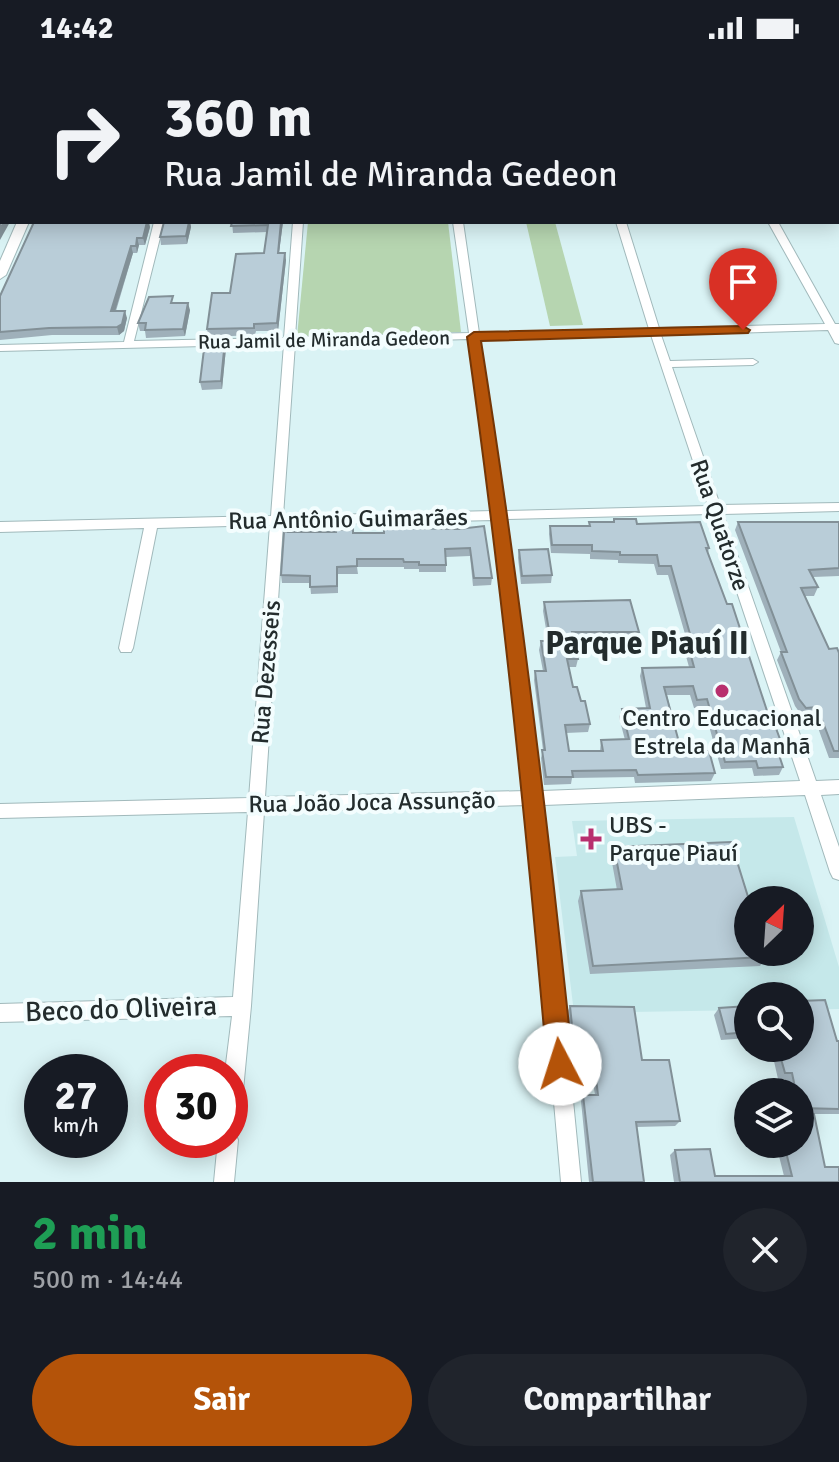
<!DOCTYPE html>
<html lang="pt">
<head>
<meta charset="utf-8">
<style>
	body { margin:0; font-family:Signika,sans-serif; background:#20242c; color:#f1f3f6; height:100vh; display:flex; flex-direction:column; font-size:30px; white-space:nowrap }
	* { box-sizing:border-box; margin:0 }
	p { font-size:26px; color:#9ea1a6 }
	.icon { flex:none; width:44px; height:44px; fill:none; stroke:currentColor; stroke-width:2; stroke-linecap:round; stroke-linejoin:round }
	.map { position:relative; height:1126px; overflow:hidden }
	.panel { display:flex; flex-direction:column; background:#171b24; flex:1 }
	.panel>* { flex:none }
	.hud { position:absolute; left:0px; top:0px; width:840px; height:168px; box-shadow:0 4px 20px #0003; background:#171b24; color:#f1f3f6; overflow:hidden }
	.needle { width:52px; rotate:25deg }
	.buttons { position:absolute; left:734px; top:830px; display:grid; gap:16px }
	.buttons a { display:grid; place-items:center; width:80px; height:80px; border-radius:50%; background:#171b24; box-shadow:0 4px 20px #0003; font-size:40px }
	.speed { position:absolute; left:24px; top:998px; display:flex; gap:16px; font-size:40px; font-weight:700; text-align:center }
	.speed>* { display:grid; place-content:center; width:104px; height:104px; border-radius:50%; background:#171b24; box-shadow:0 4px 20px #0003; line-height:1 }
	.speed small { font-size:20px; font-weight:400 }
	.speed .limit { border:12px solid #d22; background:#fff; color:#111 }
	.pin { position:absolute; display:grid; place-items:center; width:68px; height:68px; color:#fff; margin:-82px -34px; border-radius:50% 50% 50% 0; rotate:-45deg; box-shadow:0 0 8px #0007 }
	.pin .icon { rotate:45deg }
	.me { position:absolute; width:88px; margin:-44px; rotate:355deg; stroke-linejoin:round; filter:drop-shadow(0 0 6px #0008) }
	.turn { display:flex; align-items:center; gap:28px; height:168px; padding:0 32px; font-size:36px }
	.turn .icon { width:104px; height:104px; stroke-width:2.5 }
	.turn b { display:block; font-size:56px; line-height:68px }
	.round { display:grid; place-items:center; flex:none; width:84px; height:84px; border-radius:42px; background:#20242c }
	.head { display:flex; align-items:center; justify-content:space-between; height:136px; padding:0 32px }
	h1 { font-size:48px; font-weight:800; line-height:60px; color:#1e9e55 }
	.button { display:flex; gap:16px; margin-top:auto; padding:16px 32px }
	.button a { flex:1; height:92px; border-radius:48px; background:#b45309; color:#fff; font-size:32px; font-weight:800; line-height:92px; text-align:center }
	.button a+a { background:#20242c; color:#f1f3f6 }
	.status { display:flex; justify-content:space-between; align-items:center; height:56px; padding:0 40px; background:#171b24; direction:ltr }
	.status svg { height:22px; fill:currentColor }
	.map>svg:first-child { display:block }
	.built { fill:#c5e8ea; fill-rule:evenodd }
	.green { fill:#b6d5b0 }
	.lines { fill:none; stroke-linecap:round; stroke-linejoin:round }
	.street-casing { stroke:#a1b9bb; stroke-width:2 }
	.secondary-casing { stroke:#a1b9bb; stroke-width:2 }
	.street { fill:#fff; fill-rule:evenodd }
	.secondary { fill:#fff; fill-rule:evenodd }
	.wall { fill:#9fb0ba }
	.shaded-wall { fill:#829097 }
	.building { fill:#b9cdd8; stroke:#829097; stroke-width:2 }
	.route { fill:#b45309; stroke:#753606; stroke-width:2 }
	.poi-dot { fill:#b82f6e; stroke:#f3fdfe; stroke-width:3 }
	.labels { text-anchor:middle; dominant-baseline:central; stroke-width:8; stroke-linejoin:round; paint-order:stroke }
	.far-street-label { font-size:20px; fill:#232c2d; stroke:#f3fdfe }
	.street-label { font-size:24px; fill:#232c2d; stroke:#f3fdfe }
	.poi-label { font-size:24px; fill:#232c2d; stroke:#f3fdfe }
	.near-street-label { font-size:28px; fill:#232c2d; stroke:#f3fdfe }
	.district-label { font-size:32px; font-weight:bold; fill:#232c2d; stroke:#f3fdfe }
</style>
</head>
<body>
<div class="status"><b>14:42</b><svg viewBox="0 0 49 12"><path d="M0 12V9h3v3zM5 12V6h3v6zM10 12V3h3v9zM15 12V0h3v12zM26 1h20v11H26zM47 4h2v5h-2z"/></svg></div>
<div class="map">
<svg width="839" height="1126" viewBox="0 0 839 1126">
	<rect width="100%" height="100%" fill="#daf3f5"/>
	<path class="built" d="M794,761L839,911V953L800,954V940H748V954L574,957L555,801L577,800L572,765ZM748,844H800V896H748Z"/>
	<g class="green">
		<path d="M308,166H448L461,276L297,281Z"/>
		<path d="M526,166H555L583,269L550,270Z"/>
	</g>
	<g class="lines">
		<defs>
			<g id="street">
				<rect x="305" y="0" width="8" height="2"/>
				<path d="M680,0H688L689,2H681Z"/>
				<path d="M803,0H811L812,2H804Z"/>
				<rect x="838" y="41" width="1" height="5"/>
				<rect x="0" y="55" width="2" height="4"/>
				<path d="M154,166H164L134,285L284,282L293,166H303L295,281L469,277L453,166H463L479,277L649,273L616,166H626L659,272L825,268L768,166H778L835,268H839V288L835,287L828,274L661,279L670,305L753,303L758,306L753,309L672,311L720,449L839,447V455L723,458L816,725L839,724V738L821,739L839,791V824L833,822L830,816L805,739L544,749L581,1126H561L528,749L264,756L251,950L240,1066L237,1073L232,1075L235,1077L238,1084L234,1126H214L218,1084H230V1016H225L232,960L0,966V948L233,941L248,756L0,762V748L249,742L270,469L157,472L133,592L131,596H121L119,592L144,472L0,476V466L271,460L284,288L0,295V289L124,286ZM651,279L708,450L506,455L480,283ZM469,283L493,455L283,460L295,288ZM711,458L800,725L542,735L507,463ZM494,464L526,735L265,741L283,469Z"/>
			</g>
			<g id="secondary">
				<rect x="838" y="142" width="1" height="6"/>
				<path d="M17,166H29L6,219L0,223V205Z"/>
			</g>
		</defs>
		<use href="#street" class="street-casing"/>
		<use href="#secondary" class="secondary-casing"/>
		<use href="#street" class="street"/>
		<use href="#secondary" class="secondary"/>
	</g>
	<g class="wall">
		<rect x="323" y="0" width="185" height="2"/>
		<path d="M164,166H190L191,171L187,188L161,189L160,181Z"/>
		<path d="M232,166H283L279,197L286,204L278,275H256L255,279L208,281L207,273L230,237L264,197L267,176L233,177Z"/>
		<path d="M150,171L145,189H139L137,197H133L116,255L127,262L124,275L119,279H52L0,284V240Z"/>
		<path d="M174,247L190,254L185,280L146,282L145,275H140L138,267Z"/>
		<path d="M226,292L222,333L202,334L200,326Z"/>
		<path d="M614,463L637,468L709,492L708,497L770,664L781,686L777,693L783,711L779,719L754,720L752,712L721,713L704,652H694L690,639H667L680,690L689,695L715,717L711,725L635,727L634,721L572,722L571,728L544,729L541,702L543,694L534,624L535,615H543L539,594L541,585H548L543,555L544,546L639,576L637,584L574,585L578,603L576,611H568L573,631L581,645L590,668L588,676L566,677L569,695H600L601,684H625L619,661L622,653L646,652L640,620L642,612L689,611L682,586L685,578L668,519H657L654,508L618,507V504L590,503V498L551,497L549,478L550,470H589V466H613Z"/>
		<path d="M738,466H839V520L813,521L818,531L814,540H805L829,593L839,597V702H829L813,658L802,660L795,650L777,604L781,596L735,474Z"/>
		<path d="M459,473L492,522L491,529L473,530L470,500L446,501V516H419V513H404V511H357L358,518H338V537L311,538L310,527H282L281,519L353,477Z"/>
		<path d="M519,494L552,519L551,527L521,528L518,502Z"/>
		<path d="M614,791L766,901L760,910L590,918L578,845L581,835L617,834L611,801Z"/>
		<path d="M570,950L642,1004L680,1065L675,1070L636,1071L644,1126H589L581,1045L583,1039H595L590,1006L572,1005L567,957Z"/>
		<path d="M748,950V982L721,984L714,959L719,952Z"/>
		<path d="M837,985H839V1058H814L825,1111L839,1126H674L670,1099L675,1094L715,1120H784L776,1088H800V1036H788L785,1023H778L771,992H800Z"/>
	</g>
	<g class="shaded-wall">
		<path d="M4,166H10L0,184V173Z"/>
		<path d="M147,166H149L150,171L145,189L143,182Z"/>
		<path d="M189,166H190L191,171L187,188L186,180Z"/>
		<path d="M281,166H283L278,204V197Z"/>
		<path d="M137,182L139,189L137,197L136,190Z"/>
		<path d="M131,190L133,197L113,262L111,255Z"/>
		<path d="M285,197L286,204L278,275L277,267Z"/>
		<path d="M188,247L190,254L185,280L183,273Z"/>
		<path d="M125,255L127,262L124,275L119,279L117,271Z"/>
		<path d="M225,284L226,292L222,333L221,325Z"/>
	</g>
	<g class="building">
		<path d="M39,0H182L181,2H196H38Z"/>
		<rect x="324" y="0" width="136" height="2"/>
		<rect x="493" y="0" width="15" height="2"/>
		<path d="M518,0H674L675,2H519Z"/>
		<path d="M747,0H782L784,2H749Z"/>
		<path d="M838,50L839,51L838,123Z"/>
		<rect x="0" y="80" width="2" height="59"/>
		<path d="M2,145V166H4L0,173V158H2L1,147Z"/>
		<path d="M34,166H147L143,182H137L136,190H131L111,255H125L122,268L117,271L49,272L0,276V240Z"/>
		<path d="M164,166H189L186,180L160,181Z"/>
		<path d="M232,166H281L278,197H285L277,267L254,268V272L207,273L212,237H230L236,198L264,197L268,169L231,170Z"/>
		<path d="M173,240L171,247H188L183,273L145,274L146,267H138L149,241Z"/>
		<path d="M225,284L221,325L200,326L205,285Z"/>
		<path d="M614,463H636L637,468L700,466L709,492H706L727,548H732L770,664H773L781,686L775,687L783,711L758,712L756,705L725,706L707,643L697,644L693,630L664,631L680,690H688L689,695H709L715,717L638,719L636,714L572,715L573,721H546L542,694H545L535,615H546L541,585H551L544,546L630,544L639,576H572L578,603H567L573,631H577L581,645H585L590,668L565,669L569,695H603L601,684L629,683L622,653L650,652L642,612L694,611L685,578H690L671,510H659L657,499H620V496L592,495V489H552L550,470H590L589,466H614Z"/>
		<path d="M738,466H839V512L809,514L818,531L801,532L829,593L837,592L839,597V695H834L817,651L806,652L799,643L781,596H787Z"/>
		<path d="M484,470L492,522H474L470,492L445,493L446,509H419V506H404L403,503H357V510L337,511V530L310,531V520L281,519L284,476H336V474L353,473V477H384V472L459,473Z"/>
		<path d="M548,493L552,519L522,520L519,494Z"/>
		<path d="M731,786L749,844L748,896H765L766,901L593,910L581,835L622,833L614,791Z"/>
		<path d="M825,944L837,985H839V1053L800,1052V1036H796L792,1017H785L778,992H800V945Z"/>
		<path d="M570,950L634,951L642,1004H669L680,1065L636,1066L644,1126H593L583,1039H598L593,999H575Z"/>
		<path d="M748,950V976L726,978L719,952Z"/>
		<path d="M800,1058H814L825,1111H839V1126H680L675,1094L710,1093L715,1120H792L784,1088H800Z"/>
	</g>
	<path class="route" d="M743,270L750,274L748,277L481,285C519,525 548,766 573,1008L569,1017L560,1021L551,1017L547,1008C526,765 501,522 467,281L474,276Z"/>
	<g class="poi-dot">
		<circle cx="722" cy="635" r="8"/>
		<path d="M587 771h8v8h8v8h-8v8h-8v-8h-8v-8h8z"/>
	</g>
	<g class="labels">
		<g class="far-street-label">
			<text transform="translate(324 284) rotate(-1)">Rua Jamil de Miranda Gedeon</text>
		</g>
		<g class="street-label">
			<text transform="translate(348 463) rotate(-1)">Rua Antônio Guimarães</text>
			<text transform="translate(720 469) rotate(71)">Rua Quatorze</text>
			<text transform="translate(266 616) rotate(-85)">Rua Dezesseis</text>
			<text transform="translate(372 746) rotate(-1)">Rua João Joca Assunção</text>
		</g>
		<g class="poi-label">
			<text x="722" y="662">Centro Educacional<tspan x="722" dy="28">Estrela da Manhã</tspan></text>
			<text x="609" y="769" text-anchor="start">UBS -<tspan x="609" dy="28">Parque Piauí</tspan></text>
		</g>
		<g class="near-street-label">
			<text transform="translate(121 953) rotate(-2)">Beco do Oliveira</text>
		</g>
		<g class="district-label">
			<text x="647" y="587">Parque Piauí II</text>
		</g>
	</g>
</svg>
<div class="buttons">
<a><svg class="needle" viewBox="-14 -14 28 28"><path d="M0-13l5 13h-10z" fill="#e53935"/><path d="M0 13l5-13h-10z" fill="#9ea1a6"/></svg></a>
<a><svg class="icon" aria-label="search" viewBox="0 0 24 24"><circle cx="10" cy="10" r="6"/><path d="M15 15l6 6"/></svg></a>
<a><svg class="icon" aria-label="layers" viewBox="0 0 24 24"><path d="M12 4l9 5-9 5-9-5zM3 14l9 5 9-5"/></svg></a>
</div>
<div class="speed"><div>27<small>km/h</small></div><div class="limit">30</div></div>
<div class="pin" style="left:743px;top:274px;background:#d93025"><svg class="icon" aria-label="arrive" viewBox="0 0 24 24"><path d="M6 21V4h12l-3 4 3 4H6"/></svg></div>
<svg class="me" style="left:560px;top:1008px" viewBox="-20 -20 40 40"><circle r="19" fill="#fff"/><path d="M0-13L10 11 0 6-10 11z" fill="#b45309"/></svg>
<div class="hud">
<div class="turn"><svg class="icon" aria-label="right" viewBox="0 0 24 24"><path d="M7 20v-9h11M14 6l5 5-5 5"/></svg><div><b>360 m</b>Rua Jamil de Miranda Gedeon</div></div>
</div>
</div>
<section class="panel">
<div class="head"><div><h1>2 min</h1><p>500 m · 14:44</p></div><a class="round"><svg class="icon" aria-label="close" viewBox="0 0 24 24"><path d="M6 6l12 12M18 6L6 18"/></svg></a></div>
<div class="button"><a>Sair</a><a>Compartilhar</a></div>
</section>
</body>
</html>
